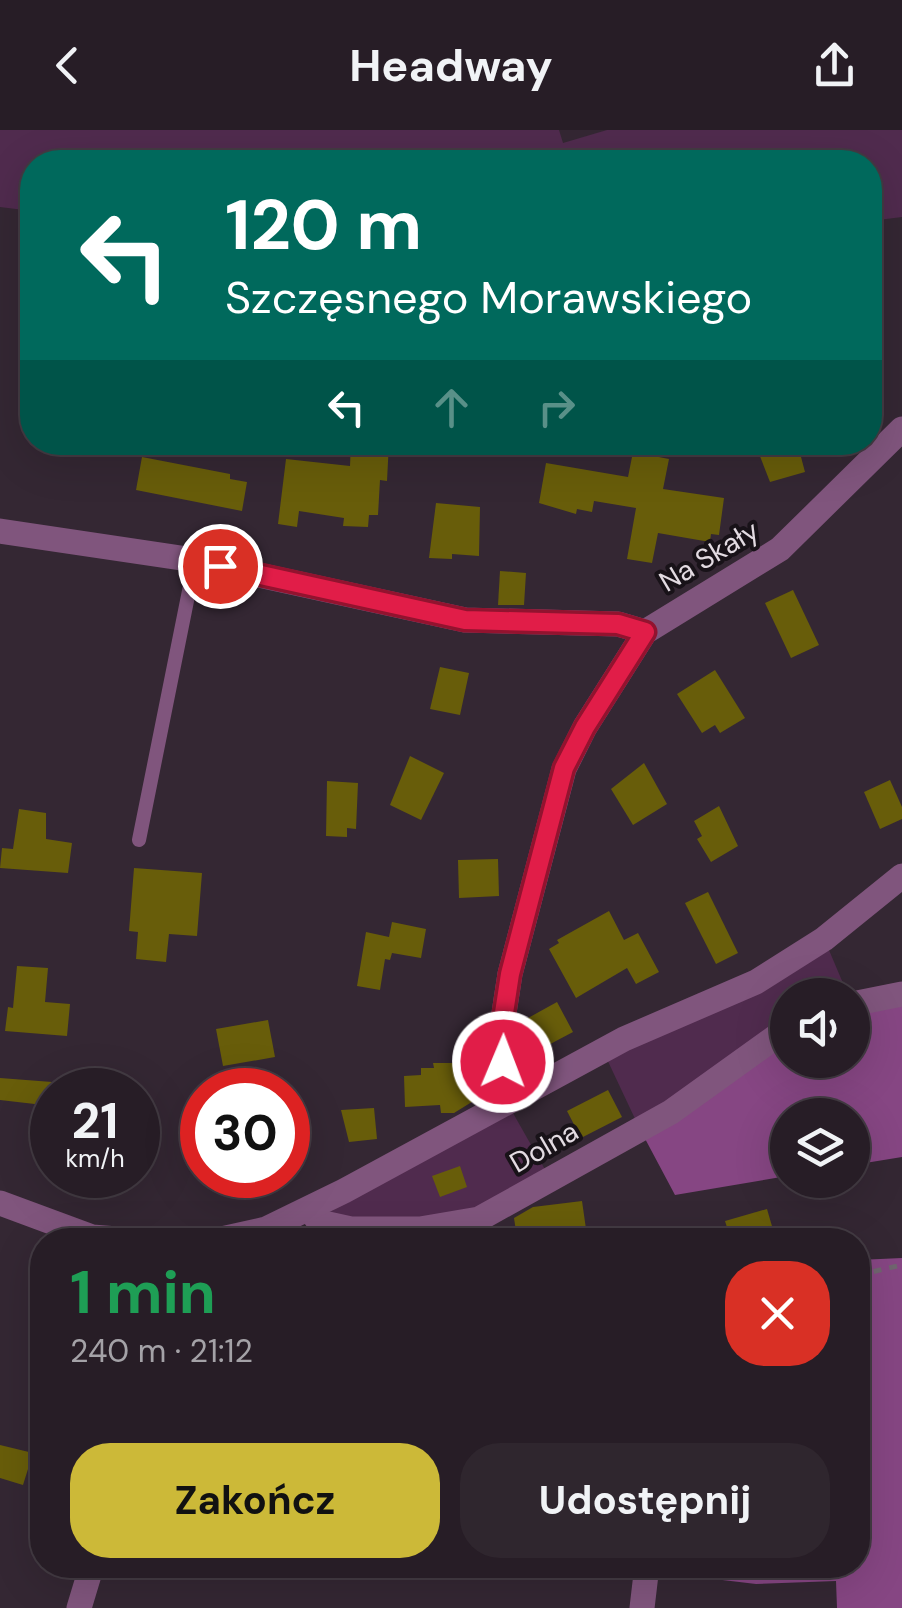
<!DOCTYPE html>
<html lang="pl">
<head>
<meta charset="utf-8">
<style>
	body { margin:0; font-family:"DM Sans",sans-serif; background:#2f262e; color:#f1f3f6; height:100vh; display:flex; flex-direction:column; font-size:38px; white-space:nowrap }
	* { box-sizing:border-box; margin:0 }
	p { font-size:32px; color:#a4a2a7 }
	.icon { flex:none; width:55px; height:55px; fill:none; stroke:currentColor; stroke-width:2; stroke-linecap:round; stroke-linejoin:round }
	.map { position:relative; flex:1; overflow:hidden }
	.details { position:absolute; left:30px; top:1098px; width:840px; height:350px; display:flex; flex-direction:column; background:#271d26; border-radius:40px; box-shadow:0 10px 40px #0002,0 0 0 2px #433b43 }
	.details>* { flex:none }
	.top-card { position:absolute; left:20px; top:20px; width:862px; height:305px; border-radius:40px; box-shadow:0 10px 40px #0002,0 0 0 2px #433b43; background:#00695c; color:#fff; overflow:hidden }
	.buttons { position:absolute; left:770px; top:848px; display:grid; gap:20px }
	.buttons a { display:grid; place-items:center; width:100px; height:100px; border-radius:50%; background:#271d26; box-shadow:0 10px 40px #0002,0 0 0 2px #433b43; font-size:50px }
	.speed { position:absolute; left:30px; top:938px; display:flex; gap:20px; font-size:50px; font-weight:700; text-align:center }
	.speed>* { display:grid; place-content:center; width:130px; height:130px; border-radius:50%; background:#271d26; box-shadow:0 10px 40px #0002,0 0 0 2px #433b43; line-height:1 }
	.speed small { font-size:25px; font-weight:400 }
	.speed .limit { border:15px solid #d22; background:#fff; color:#111 }
	.pin { position:absolute; display:grid; place-items:center; width:85px; height:85px; color:#fff; margin:-42px; border:5px solid #fff; border-radius:50%; box-shadow:0 2px 10px #0007 }
	.me { position:absolute; width:110px; margin:-55px; rotate:1deg; stroke-linejoin:round; filter:drop-shadow(0 0 8px #0008) }
	.turn { display:flex; align-items:center; gap:35px; height:210px; padding:0 40px; font-size:45px }
	.turn .icon { width:130px; height:130px; stroke-width:2.5 }
	.turn b { display:block; font-size:70px; line-height:85px }
	.lanes { display:flex; align-items:center; height:95px; padding:0 40px; background:#0003; justify-content:center; gap:50px; direction:ltr }
	.lanes .off { opacity:.35 }
	.round { display:grid; place-items:center; flex:none; width:105px; height:105px; border-radius:40px; background:#2f262e }
	.headline { display:flex; align-items:center; justify-content:space-between; height:170px; padding:0 40px }
	h1 { font-size:60px; font-weight:700; line-height:75px; color:#1e9e55 }
	.primary-button { display:flex; gap:20px; margin-top:auto; padding:20px 40px }
	.primary-button a { flex:1; height:115px; border-radius:40px; background:#ccb938; color:#111; font-size:40px; font-weight:700; line-height:115px; text-align:center }
	.primary-button a+a { background:#2f262e; color:#f1f3f6 }
	header { display:flex; justify-content:space-between; align-items:center; height:130px; padding:0 40px; background:#271d26; font-size:45px; font-weight:700 }
	.map>svg:first-child { display:block }
	.green { fill:#502b4e }
	.forest { fill:#864683 }
	.building { fill:#685d0a }
	.lines { fill:none; stroke-linecap:round; stroke-linejoin:round }
	.path { stroke:#70656f; stroke-width:5; stroke-dasharray:8 8; stroke-linecap:butt }
	.lane { stroke:#80557d; stroke-width:14 }
	.street { stroke:#80557d; stroke-width:25 }
	.route-casing { stroke:#92132f; stroke-width:25 }
	.route { stroke:#e11d48; stroke-width:18 }
	.labels { text-anchor:middle; dominant-baseline:central; stroke-width:8; stroke-linejoin:round; paint-order:stroke }
	.street-label { font-size:28px; fill:#e3dbe2; stroke:#181218 }
</style>
</head>
<body>
<header><svg class="icon" aria-label="back" viewBox="0 0 24 24"><path d="M15 5l-7 7 7 7"/></svg>Headway<svg class="icon" aria-label="share" viewBox="0 0 24 24"><path d="M12 15V3M7 8l5-5 5 5M5 13v7h14v-7"/></svg></header>
<div class="map">
<svg width="902" height="1478" viewBox="0 0 902 1478">
	<rect width="100%" height="100%" fill="#342733"/>
	<g class="green">
		<path d="M0,0H559L563,13L607,0H902V87L870,91V32H32V81L0,77Z"/>
		<path d="M826,813L848,865H788L787,893L637,993L605,925Z"/>
		<path d="M509,976L547,1043L450,1092L321,1087Z"/>
	</g>
	<g class="forest">
		<path d="M902,872V1027L853,1035L852,985H788L787,1046L675,1065L642,1003L787,904L788,930H852L853,880Z"/>
		<path d="M902,1128V1478H837L836,1451L756,1454L655,1442L656,1435H858V1130Z"/>
	</g>
	<g class="building">
		<path d="M351,312H389L387,351L380,350L378,385H369L368,397L343,396L344,388L299,381L297,397L278,394L286,329L350,336Z"/>
		<path d="M767,312H797L805,342L770,352L756,316Z"/>
		<path d="M633,322L669,329L663,359L724,368L719,405L711,404L710,412L658,403L652,433L627,429L636,378L594,371L592,382L577,379L576,384L539,373L546,333L628,347Z"/>
		<path d="M142,327L230,344V349L247,352L242,381L136,360Z"/>
		<path d="M436,373L480,377L479,426L452,424V429L429,428Z"/>
		<path d="M500,441L526,443L524,475H498Z"/>
		<path d="M793,460L819,515L791,528L765,473Z"/>
		<path d="M440,537L469,543L460,585L430,579Z"/>
		<path d="M715,540L745,588L720,603L715,595L702,603L677,564Z"/>
		<path d="M410,626L444,643L421,690L390,675Z"/>
		<path d="M644,633L667,674L633,695L611,659Z"/>
		<path d="M890,650L902,677V689L880,699L864,662Z"/>
		<path d="M327,651L358,653L356,699L347,698V707L326,706Z"/>
		<path d="M719,676L738,716L711,732L697,709L702,706L694,691Z"/>
		<path d="M19,679L46,683V709L72,713L68,743L0,738L2,718L13,719Z"/>
		<path d="M498,729L499,766L459,768L458,730Z"/>
		<path d="M134,738L202,743L197,806L169,804L166,832L136,829L138,802L129,801Z"/>
		<path d="M708,762L738,823L716,834L685,773Z"/>
		<path d="M609,781L624,810L638,803L659,842L636,854L627,838L576,868L549,819L559,813L557,810Z"/>
		<path d="M392,792L426,799L421,828L392,823L390,830L385,829L380,860L357,856L366,802L389,807Z"/>
		<path d="M17,836L48,838L45,872L70,874L67,906L5,901L8,877L13,878Z"/>
		<path d="M557,872L573,902L520,930L519,893Z"/>
		<path d="M268,890L275,927L223,936L216,899Z"/>
		<path d="M475,923H487L488,962L454,983H441L440,975L405,977L404,946L421,945V938H434L433,933H475Z"/>
		<path d="M0,948L52,952V976L0,970Z"/>
		<path d="M608,960L622,987L581,1008L567,981Z"/>
		<path d="M374,978L377,1009L349,1012L341,980Z"/>
		<path d="M460,1036L467,1057L440,1067L432,1046Z"/>
		<path d="M582,1071L586,1099L517,1108L514,1088L533,1077Z"/>
		<path d="M767,1079L776,1110H731L725,1091Z"/>
		<path d="M0,1315L33,1323L23,1355L0,1348Z"/>
	</g>
	<g class="lines">
		<path class="path" d="M858,1145L902,1135"/>
		<path class="lane" d="M139,710L195,431"/>
		<g class="street">
			<path d="M0,401L181,428L465,490L618,494L645,502"/>
			<path d="M852,874L902,864"/>
			<path d="M505,972L502,896L510,844L564,639L585,597L645,502L780,419L902,299"/>
			<path d="M0,1073L92,1107L130,1110"/>
			<path d="M309,1079L319,1092L351,1099H420L479,1089L671,982L788,898"/>
			<path d="M217,1110L266,1099L344,1061L624,909L756,852L824,809L902,746"/>
			<path d="M79,1478L92,1435"/>
			<path d="M642,1478L646,1444"/>
		</g>
	</g>
	<g class="lines">
		<defs>
			<path id="route" d="M220,436L465,490L618,494L645,502L585,597L564,638L510,844L502,896L503,932"/>
		</defs>
		<use href="#route" class="route-casing"/>
		<use href="#route" class="route"/>
	</g>
	<g class="labels">
		<g class="street-label">
			<text transform="translate(709 426) rotate(-31)">Na Skały</text>
			<text transform="translate(544 1017) rotate(-30)">Dolna</text>
		</g>
	</g>
</svg>
<div class="buttons">
<a><svg class="icon" aria-label="sound" viewBox="0 0 24 24"><path d="M4 9h4l5-4v14l-5-4H4zM17 9q2 3 0 6"/></svg></a>
<a><svg class="icon" aria-label="layers" viewBox="0 0 24 24"><path d="M12 4l9 5-9 5-9-5zM3 14l9 5 9-5"/></svg></a>
</div>
<div class="speed"><div>21<small>km/h</small></div><div class="limit">30</div></div>
<div class="pin" style="left:220px;top:436px;background:#d93025"><svg class="icon" aria-label="arrive" viewBox="0 0 24 24"><path d="M6 21V4h12l-3 4 3 4H6"/></svg></div>
<svg class="me" style="left:503px;top:932px" viewBox="-20 -20 40 40"><circle r="17" fill="#e11d48" stroke="#fff" stroke-width="3"/><path d="M0-11L8 9 0 5-8 9z" fill="#fff"/></svg>
<div class="top-card">
<div class="turn"><svg class="icon" aria-label="left" viewBox="0 0 24 24"><path d="M17 20v-9H6M10 6l-5 5 5 5"/></svg><div><b>120 m</b>Szczęsnego Morawskiego</div></div>
<div class="lanes"><svg class="icon" aria-label="left" viewBox="0 0 24 24"><path d="M17 20v-9H6M10 6l-5 5 5 5"/></svg><svg class="icon off" aria-label="ahead" viewBox="0 0 24 24"><path d="M12 20V5M6 11l6-6 6 6"/></svg><svg class="icon off" aria-label="right" viewBox="0 0 24 24"><path d="M7 20v-9h11M14 6l5 5-5 5"/></svg></div>
</div>
<section class="details">
<div class="headline"><div><h1>1 min</h1><p>240 m · 21:12</p></div><a class="round" style="background:#d93025;color:#fff"><svg class="icon" aria-label="close" viewBox="0 0 24 24"><path d="M6 6l12 12M18 6L6 18"/></svg></a></div>
<div class="primary-button"><a>Zakończ</a><a>Udostępnij</a></div>
</section>
</div>
</body>
</html>
